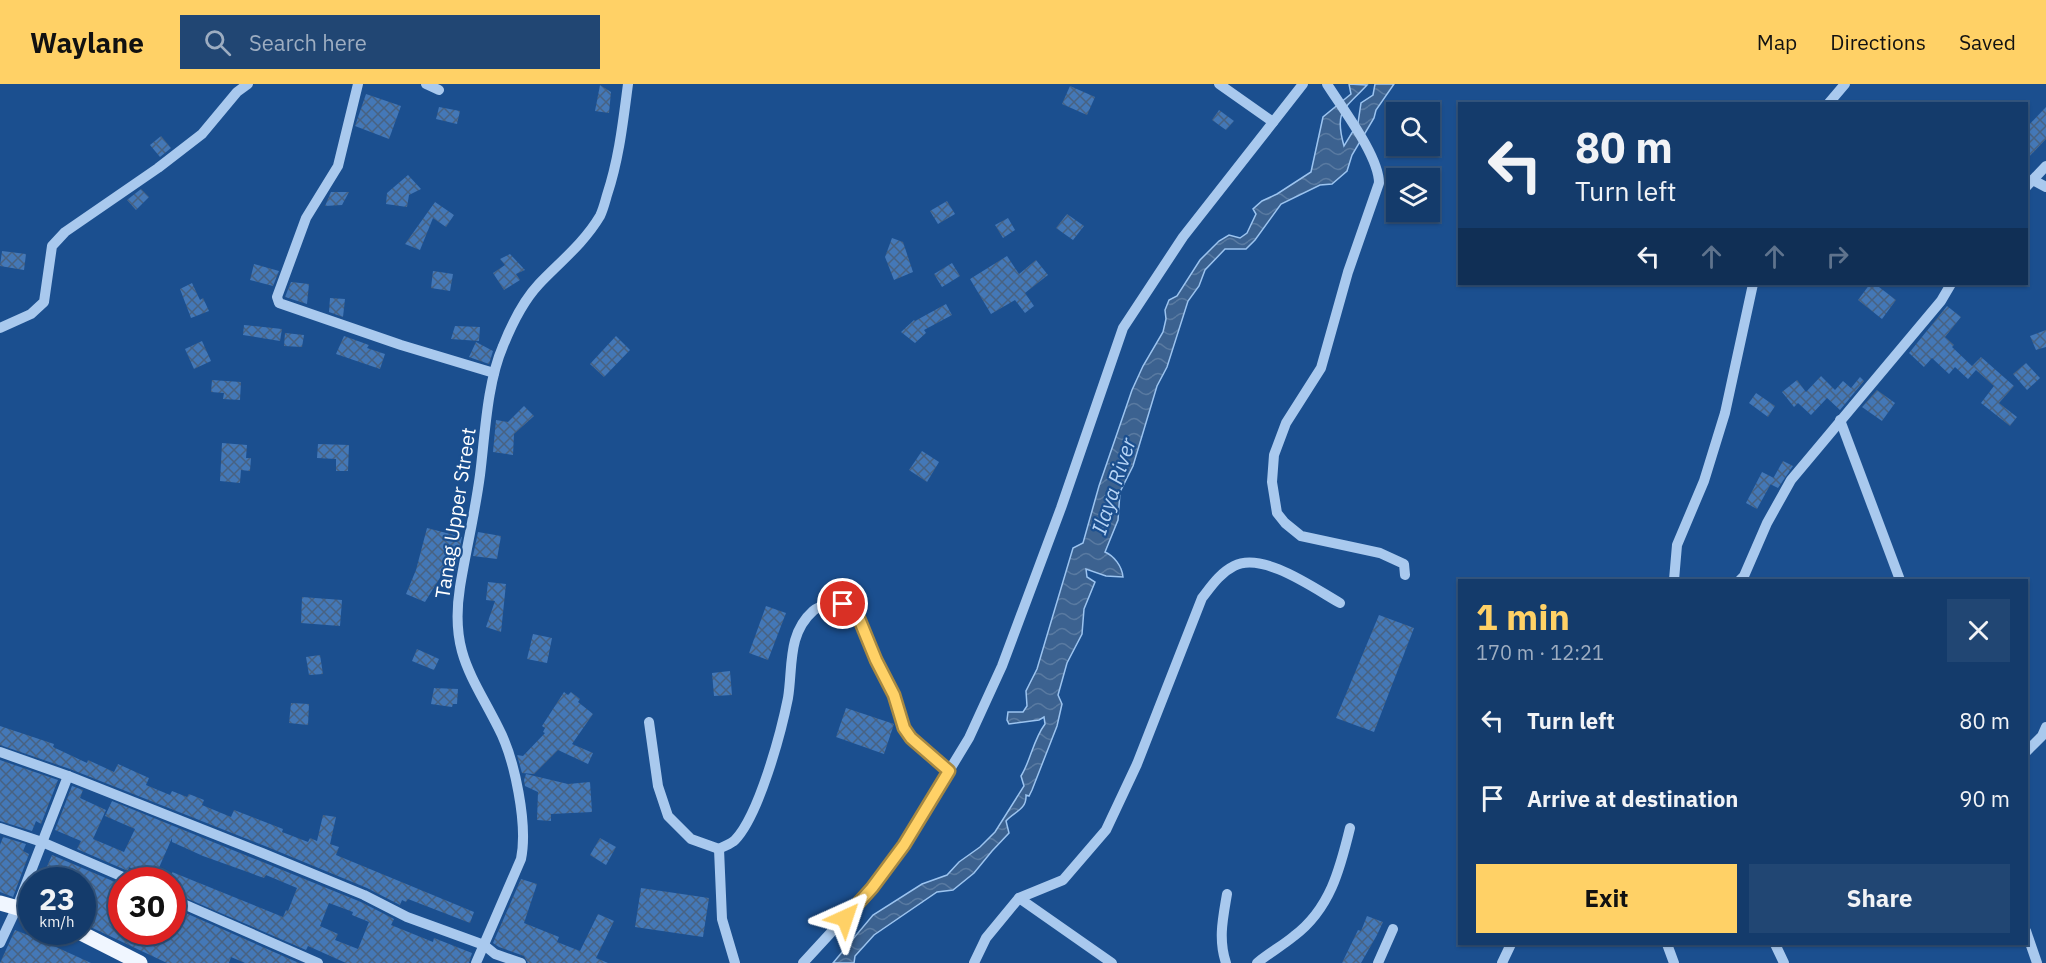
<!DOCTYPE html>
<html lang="en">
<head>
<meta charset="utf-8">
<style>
	body { margin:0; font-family:"IBM Plex Sans",sans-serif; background:#214673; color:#f1f3f6; height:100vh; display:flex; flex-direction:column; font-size:22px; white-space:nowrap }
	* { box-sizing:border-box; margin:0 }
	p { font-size:20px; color:#9dadc1 }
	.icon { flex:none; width:33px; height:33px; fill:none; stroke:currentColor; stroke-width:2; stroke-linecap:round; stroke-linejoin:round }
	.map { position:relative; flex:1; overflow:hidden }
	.sheet { position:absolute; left:1458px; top:495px; width:570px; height:366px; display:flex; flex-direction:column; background:#143b6b; border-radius:0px; box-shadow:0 2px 4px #0004,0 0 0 2px #33557e }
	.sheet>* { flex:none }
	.guide { position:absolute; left:1458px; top:18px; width:570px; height:183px; border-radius:0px; box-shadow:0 2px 4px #0004,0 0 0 2px #33557e; background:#143b6b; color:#f1f3f6; overflow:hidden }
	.tools { position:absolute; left:1386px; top:18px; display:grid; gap:12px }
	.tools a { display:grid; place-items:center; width:54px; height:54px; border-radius:0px; background:#143b6b; box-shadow:0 2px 4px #0004,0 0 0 2px #33557e; font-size:30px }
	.speed { position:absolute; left:18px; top:783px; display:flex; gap:12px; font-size:30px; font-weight:700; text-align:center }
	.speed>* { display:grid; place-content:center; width:78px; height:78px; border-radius:50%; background:#143b6b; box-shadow:0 2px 4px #0004,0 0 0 2px #33557e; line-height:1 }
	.speed small { font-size:15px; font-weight:400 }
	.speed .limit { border:9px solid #d22; background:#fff; color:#111 }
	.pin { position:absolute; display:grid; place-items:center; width:51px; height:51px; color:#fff; margin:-26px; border:3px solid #fff; border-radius:50%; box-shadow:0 2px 6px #0007 }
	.me { position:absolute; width:66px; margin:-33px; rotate:42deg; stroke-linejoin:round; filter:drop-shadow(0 0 4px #0008) }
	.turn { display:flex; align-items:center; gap:21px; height:126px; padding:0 18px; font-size:27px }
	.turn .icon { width:78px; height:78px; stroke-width:2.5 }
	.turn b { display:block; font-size:42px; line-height:51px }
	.lanes { display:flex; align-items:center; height:57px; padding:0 18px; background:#0003; justify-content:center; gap:30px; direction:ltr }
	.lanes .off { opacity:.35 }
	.round { display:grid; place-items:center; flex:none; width:63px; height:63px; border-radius:0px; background:#214673 }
	.overview { display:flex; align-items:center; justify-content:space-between; height:102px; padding:0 18px }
	h1 { font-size:36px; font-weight:700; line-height:45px; color:#ffd166 }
	.action { display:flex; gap:12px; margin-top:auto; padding:12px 18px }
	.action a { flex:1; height:69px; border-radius:0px; background:#ffd166; color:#111; font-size:24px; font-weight:700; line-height:69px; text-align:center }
	.action a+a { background:#214673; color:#f1f3f6 }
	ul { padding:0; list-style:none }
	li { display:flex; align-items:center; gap:18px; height:78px; padding:0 18px }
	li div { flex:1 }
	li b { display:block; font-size:22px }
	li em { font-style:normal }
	header { display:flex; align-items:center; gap:36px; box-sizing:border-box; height:84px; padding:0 30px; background:#ffd166; color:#111 }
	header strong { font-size:28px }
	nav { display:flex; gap:33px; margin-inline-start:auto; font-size:21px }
	.search { width:420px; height:54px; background:#214673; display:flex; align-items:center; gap:15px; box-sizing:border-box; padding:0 21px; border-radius:0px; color:#9dadc1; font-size:22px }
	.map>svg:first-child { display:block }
	.water { fill:url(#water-waves); stroke:#9cc4f0; stroke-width:1.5 }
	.building { fill:url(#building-cross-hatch); fill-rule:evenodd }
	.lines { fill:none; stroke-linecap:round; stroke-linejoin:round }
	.minor { stroke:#a9c9ee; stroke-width:10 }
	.major { stroke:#f0f6ff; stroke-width:15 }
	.route-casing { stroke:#a68842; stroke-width:15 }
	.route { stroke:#ffd166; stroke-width:10 }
	.labels { text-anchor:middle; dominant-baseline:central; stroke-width:4.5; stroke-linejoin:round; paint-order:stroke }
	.street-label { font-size:20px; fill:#fff; stroke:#1b4f8f }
	.water-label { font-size:21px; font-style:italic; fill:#b5d3f5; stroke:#1b4f8f }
</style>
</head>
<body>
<header>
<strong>Waylane</strong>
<div class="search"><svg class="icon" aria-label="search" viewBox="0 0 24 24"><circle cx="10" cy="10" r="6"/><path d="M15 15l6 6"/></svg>Search here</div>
<nav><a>Map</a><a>Directions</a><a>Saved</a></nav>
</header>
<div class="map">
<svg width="2046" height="879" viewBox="0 0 2046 879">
	<defs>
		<pattern id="water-waves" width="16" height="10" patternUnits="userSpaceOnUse" patternTransform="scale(1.5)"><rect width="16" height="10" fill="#3c6290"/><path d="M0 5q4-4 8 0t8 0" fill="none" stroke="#597aa1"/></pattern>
		<pattern id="building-cross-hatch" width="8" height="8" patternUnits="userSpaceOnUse" patternTransform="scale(1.5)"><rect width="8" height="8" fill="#4478b7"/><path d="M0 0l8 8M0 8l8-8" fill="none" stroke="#486282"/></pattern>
	</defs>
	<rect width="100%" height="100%" fill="#1b4f8f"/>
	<path class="water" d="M1349,0L1367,1C1344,26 1334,26 1344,62L1358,39L1361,19L1373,11L1375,0H1394L1376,26L1374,34L1352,71L1347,87L1332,100L1320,101L1281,120L1255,156L1246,165H1225L1205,186L1199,202L1188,217L1167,283L1157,302L1133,382L1120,408L1118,436L1105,468C1114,472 1122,482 1123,493L1106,492L1086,485L1087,493L1095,498L1084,525L1082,550L1067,579L1058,611L1062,620L1057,642L1032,706L1029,712L1026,711C1027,726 1013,728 1006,737L1009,749L992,767L974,789L953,806L937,808L874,851L855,872L854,879H833L873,831L922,800L947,791L959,778L980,763L995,748L1024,702L1021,692C1031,676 1033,656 1045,640L1044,633L1039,636L1009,640L1007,636L1008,628H1023L1027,622L1026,607L1037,585L1073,464L1083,459L1099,402L1132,306L1143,282L1163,248L1166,235L1165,226L1169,216L1177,212L1200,176L1219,157L1229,151L1240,154L1247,149L1256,130L1253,125L1262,117L1277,110L1311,88L1323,33L1351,10Z"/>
	<g class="building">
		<path d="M600,1L611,8L609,29L595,27Z"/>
		<path d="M1070,2L1095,13L1087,31L1062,20Z"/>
		<path d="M366,10L401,22L389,55L355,42Z"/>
		<path d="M439,23L460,27L457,40L436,35Z"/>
		<path d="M2046,23V55L2026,76V44Z"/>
		<path d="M1219,26L1234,37L1226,46L1212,36Z"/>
		<path d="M161,52L171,64L160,73L150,61Z"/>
		<path d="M408,91L421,105L409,111L407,123L386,120L387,109Z"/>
		<path d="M141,105L149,113L136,126L127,116Z"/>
		<path d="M331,108H349L342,121L325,122Z"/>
		<path d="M947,117L955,130L938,140L930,127Z"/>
		<path d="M435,118L454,131L446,143L433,134L420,166L405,160Z"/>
		<path d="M1067,130L1084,142L1073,156L1056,144Z"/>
		<path d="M1008,134L1015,146L1003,154L995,141Z"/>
		<path d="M892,154L903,158L913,188L894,196L885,173Z"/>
		<path d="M2,167L26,170L24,186L0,182Z"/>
		<path d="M510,170L525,186L516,190L520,196L504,206L493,189L505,181L500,175Z"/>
		<path d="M1007,172L1019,190L1036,176L1048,191L1025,209L1034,222L1025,229L1015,216L991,230L970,195Z"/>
		<path d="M952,179L960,192L942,203L934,190Z"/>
		<path d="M254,180L279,187L273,202L250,196Z"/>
		<path d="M433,187L453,190L450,207L431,204Z"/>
		<path d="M291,198L309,200L307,220L285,213Z"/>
		<path d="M192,199L200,216L203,214L209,227L191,234L180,205Z"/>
		<path d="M1870,200H1875L1896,216L1882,235L1858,216Z"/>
		<path d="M330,214L345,215L343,233L329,228Z"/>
		<path d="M946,220L952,231L924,246L926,249L915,259L901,248L914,236L915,237Z"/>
		<path d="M1947,222L1961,233L1945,253L1954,261L1952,263L1972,282L1981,273L2014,302L1999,319L2017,333L2010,342L1981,319L1994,302L1976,286L1968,295L1955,283L1949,290L1932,274L1924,283L1909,269Z"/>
		<path d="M244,241L282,245L280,257L243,251Z"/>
		<path d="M455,242L480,243L479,257L451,255Z"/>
		<path d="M2046,246V263L2036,266L2030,252Z"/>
		<path d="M285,249L304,251L302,263L284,262Z"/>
		<path d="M344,252L369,261L367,264L385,270L380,285L336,270Z"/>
		<path d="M616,252L630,266L604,293L590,280Z"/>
		<path d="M202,257L211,277L194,285L185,265Z"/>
		<path d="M476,258L493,267L489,280L469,273Z"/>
		<path d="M2026,279L2040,294L2027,306L2013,290Z"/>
		<path d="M1821,292L1835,306L1843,297L1851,304L1860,293L1864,297L1840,326L1827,314L1811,331L1798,319L1794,323L1782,308L1797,296L1806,308Z"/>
		<path d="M212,296L241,298L240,316L223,315L224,309L211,308Z"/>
		<path d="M1877,306L1895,319L1882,337L1862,323Z"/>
		<path d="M1756,309L1775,322L1768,333L1749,319Z"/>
		<path d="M524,322L534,332L514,350L513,371L493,368L496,336L508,338Z"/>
		<path d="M222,359L247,361L246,374H251L250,387L241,386L240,399L220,397Z"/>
		<path d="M318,360L349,361L348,387H336V375L317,374Z"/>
		<path d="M922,367L939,378L927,398L909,386Z"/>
		<path d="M1783,377L1793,382L1778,404L1770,400Z"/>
		<path d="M1762,388L1774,394L1757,425L1746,419Z"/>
		<path d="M427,444L462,453L455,488L446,484L425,518L406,510L416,486Z"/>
		<path d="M478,448L501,452L497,475L473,472Z"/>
		<path d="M488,498L506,500L501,548L486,543L495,517L486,516Z"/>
		<path d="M302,513L342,516L340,542L301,539Z"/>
		<path d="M766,522L786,529L768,576L749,569Z"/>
		<path d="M1379,531L1414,544L1374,648L1336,634Z"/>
		<path d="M533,550L552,554L547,579L527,575Z"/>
		<path d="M417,565L439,575L434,586L412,577Z"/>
		<path d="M320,571L323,590L309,591L306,573Z"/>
		<path d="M730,587L732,611L714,612L712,589Z"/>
		<path d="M434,604L458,605L457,620H453L452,623L431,620Z"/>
		<path d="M564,608L568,611L571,608L580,615L578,618L593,630L572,660L593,669L588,680L558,666L534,690L522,689L517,671L523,672L545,649L543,648L545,644L542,642Z"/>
		<path d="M291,619L309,620L308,641L289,639Z"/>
		<path d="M846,624L894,640L884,670L836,653Z"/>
		<path d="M0,642L54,660L53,663L87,679L88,676L114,688L118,680L149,694L146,701L170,711L172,707L187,713L189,710L204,716L202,721L231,733L234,726L283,745L282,748L308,758L310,754L317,757L323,731L336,733L330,760L339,763L336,771L474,828L470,839L408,815L406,818L402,816L400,821L367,804L265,762L70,685L0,661Z"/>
		<path d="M0,676L58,696L41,740L36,737L32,747L0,737Z"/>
		<path d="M526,690L568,700L590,698L592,728L551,730V737L537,736L538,708L525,702L524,696Z"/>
		<path d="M72,702L83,706L80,714L106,726L93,755L124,768L135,745L105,732L112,717L361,818L394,835L391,841L433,858L434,854L472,869L469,879H346L308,862L306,866L172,808V788L283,833L286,826L288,827L297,804L266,791L264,794L203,772L172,758V754L154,795L129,783L128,787L77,765L81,757L55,746ZM329,819L353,828L352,831L369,838L358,865L335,856L338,850L320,842Z"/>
		<path d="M3,753L26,760L23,767L29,770L13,813L0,808V761Z"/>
		<path d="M600,754L616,763L606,781L590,771Z"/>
		<path d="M52,771L122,801V848H143L163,857L167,848H172V823L299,879H245L231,873L229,879H167L82,839V796H41Z"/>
		<path d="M521,795L537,800L524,839L559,853L557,858L580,867L598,830L614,837L596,874L608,879H528L524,872L499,863L493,859Z"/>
		<path d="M641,804L709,814L703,853L635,843Z"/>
		<path d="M1367,832L1383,838L1377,851L1361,879H1342L1358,846L1361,847Z"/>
		<path d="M15,846L43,857L91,879H0Z"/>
	</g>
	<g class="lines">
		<g class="minor">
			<path d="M358,0L338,82L306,134L277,213L279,219L401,261L494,289"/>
			<path d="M426,0L439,6"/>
			<path d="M1219,0L1273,38"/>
			<path d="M1327,0C1342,24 1379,72 1379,99L1348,188L1321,284L1286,339L1274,371L1272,398L1277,429L1285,439L1301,452L1380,469L1404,480L1405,491"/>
			<path d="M1828,20L1845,0"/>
			<path d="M2033,96L2046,103"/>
			<path d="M2026,103L2046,82"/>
			<path d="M0,244L31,230L44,218L52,162L65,148L158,84L202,50L237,8L248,0"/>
			<path d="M1840,336L1900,496"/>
			<path d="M1674,496L1677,461L1704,397L1725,329L1753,200"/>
			<path d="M1740,496L1744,492L1767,439L1791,396L1941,217L1951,200"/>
			<path d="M649,638L658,702L668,732L691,755L719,765C724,762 731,760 735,756C759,731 781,649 788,614C793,584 787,550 813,527C821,520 833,520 843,520L858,532L876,576L894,611L904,644L911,654L949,687"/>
			<path d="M0,668L68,692L262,769L364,811L407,833L484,861L495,870L521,879"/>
			<path d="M2026,668L2042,652L2046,643"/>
			<path d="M0,744L42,758L130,796"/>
			<path d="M719,765L722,835L735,879"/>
			<path d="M1019,814L1112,879"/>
			<path d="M172,815L318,879"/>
			<path d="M2026,847L2037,879"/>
			<path d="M0,859L17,823L68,692"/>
			<path d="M1667,860L1674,879"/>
			<path d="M1775,860L1784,879"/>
			<path d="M476,879L521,775C528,741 515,675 498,643C471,590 450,567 460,503C466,466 475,429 480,391C485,351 487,299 503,262C511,242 524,216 539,200C560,178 584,159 600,132C603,126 605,118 607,111C619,75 623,38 628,0"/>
			<path d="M803,879L872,804L889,783L904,761L969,654L1002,582L1061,424L1123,244L1183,153L1303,0"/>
			<path d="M974,879L986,854L1019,814L1063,796L1106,746L1137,680L1202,514C1212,501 1220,489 1234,482C1263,467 1315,505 1340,519"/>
			<path d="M1226,879C1218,855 1223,834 1227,810"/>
			<path d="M1257,879C1269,869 1282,862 1294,852C1330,825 1340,785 1350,744"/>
			<path d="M1378,879L1393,845"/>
			<path d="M1502,879L1511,860"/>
		</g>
		<g class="major">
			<path d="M0,819L32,828"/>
			<path d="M79,848L140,879"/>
		</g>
	</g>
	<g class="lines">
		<defs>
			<path id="route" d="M843,520L858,532L876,576L894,611L904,644L911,654L949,687L904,761L872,804L845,834"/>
		</defs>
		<use href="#route" class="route-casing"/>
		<use href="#route" class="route"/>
	</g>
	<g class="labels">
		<g class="street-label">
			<text transform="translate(455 429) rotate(-81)">Tanag Upper Street</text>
		</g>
		<g class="water-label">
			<text transform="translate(1113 402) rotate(-72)">Ilaya River</text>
		</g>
	</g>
</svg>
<div class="tools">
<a><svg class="icon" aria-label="search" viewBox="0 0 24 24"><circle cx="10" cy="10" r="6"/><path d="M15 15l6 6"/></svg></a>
<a><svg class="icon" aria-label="layers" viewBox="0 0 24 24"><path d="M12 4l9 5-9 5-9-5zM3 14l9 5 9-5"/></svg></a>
</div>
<div class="speed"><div>23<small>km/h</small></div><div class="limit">30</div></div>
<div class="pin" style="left:843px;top:520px;background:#d93025"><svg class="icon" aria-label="arrive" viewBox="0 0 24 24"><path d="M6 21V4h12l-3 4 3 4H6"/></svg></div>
<svg class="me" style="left:845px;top:834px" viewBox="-20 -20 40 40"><path d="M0-17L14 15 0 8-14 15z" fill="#ffd166" stroke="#fff" stroke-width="4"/></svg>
<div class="guide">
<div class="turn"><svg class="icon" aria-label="left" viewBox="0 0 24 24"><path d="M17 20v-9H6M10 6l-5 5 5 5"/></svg><div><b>80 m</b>Turn left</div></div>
<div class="lanes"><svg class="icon" aria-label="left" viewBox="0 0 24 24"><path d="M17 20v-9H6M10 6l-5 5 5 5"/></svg><svg class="icon off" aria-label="ahead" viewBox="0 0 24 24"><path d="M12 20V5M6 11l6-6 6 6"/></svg><svg class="icon off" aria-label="ahead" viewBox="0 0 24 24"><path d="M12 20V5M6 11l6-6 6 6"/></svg><svg class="icon off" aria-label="right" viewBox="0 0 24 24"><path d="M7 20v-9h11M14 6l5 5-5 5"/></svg></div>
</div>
<section class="sheet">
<div class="overview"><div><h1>1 min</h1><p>170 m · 12:21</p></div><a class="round"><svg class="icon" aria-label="close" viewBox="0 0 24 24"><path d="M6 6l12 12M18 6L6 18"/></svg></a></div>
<ul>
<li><svg class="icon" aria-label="left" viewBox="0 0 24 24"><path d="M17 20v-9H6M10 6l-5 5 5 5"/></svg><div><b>Turn left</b></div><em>80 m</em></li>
<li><svg class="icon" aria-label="arrive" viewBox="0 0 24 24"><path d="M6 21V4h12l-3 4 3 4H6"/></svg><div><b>Arrive at destination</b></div><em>90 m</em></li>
</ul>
<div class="action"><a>Exit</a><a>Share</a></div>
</section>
</div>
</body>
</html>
